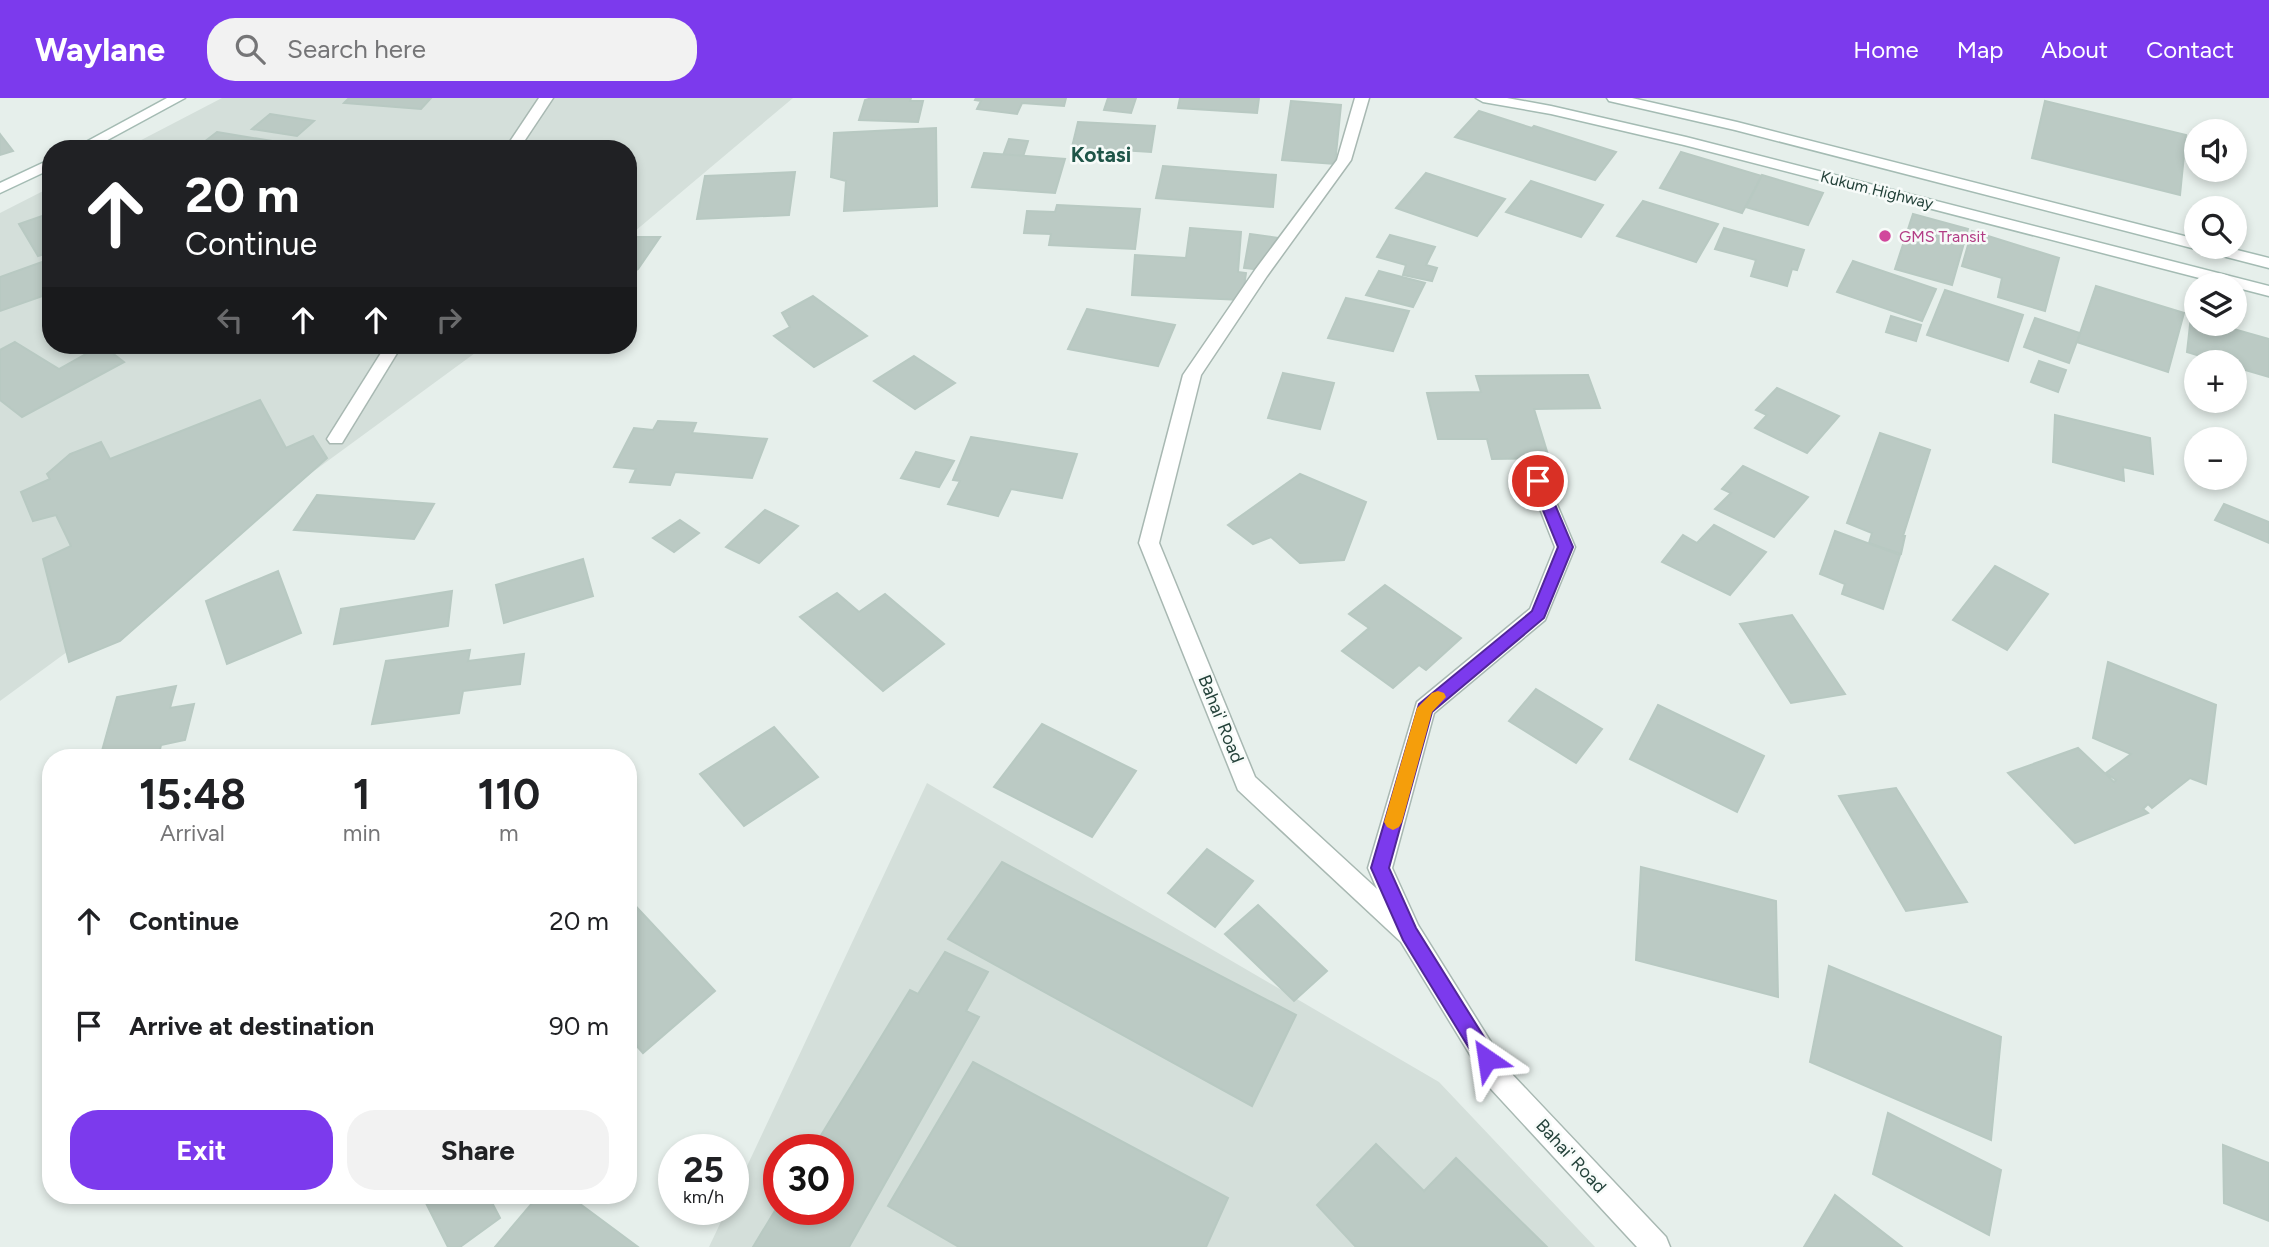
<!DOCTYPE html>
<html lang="en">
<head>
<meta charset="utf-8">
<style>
	body { margin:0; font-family:Figtree,sans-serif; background:#f2f2f2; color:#202124; height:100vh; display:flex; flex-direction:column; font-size:26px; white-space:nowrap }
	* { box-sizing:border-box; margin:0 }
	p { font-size:23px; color:#757577 }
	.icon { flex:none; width:38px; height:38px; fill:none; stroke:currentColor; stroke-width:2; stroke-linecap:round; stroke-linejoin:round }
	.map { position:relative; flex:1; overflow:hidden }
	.sheet { position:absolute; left:42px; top:651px; width:595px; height:455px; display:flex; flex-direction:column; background:#fff; border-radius:28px; box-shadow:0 4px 10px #0003 }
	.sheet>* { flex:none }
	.top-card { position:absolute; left:42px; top:42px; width:595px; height:214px; border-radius:28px; box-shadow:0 4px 10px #0003; background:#202124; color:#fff; overflow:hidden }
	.fabs { position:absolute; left:2184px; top:21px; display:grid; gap:14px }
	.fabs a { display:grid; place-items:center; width:63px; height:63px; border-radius:50%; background:#fff; box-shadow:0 4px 10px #0003; font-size:35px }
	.speed { position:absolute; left:658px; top:1036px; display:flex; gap:14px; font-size:35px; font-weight:700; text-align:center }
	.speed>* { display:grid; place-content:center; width:91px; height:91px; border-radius:50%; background:#fff; box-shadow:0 4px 10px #0003; line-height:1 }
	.speed small { font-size:18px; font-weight:400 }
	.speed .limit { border:10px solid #d22; background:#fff; color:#111 }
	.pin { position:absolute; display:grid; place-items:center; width:60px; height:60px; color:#fff; margin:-30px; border:4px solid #fff; border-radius:50%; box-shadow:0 2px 7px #0007 }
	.me { position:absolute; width:77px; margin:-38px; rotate:328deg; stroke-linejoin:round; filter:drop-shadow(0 0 5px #0008) }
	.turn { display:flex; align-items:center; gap:24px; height:147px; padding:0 28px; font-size:32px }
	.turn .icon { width:91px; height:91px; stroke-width:2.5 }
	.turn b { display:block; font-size:49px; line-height:60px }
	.lanes { display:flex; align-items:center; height:66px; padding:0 28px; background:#0003; justify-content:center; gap:35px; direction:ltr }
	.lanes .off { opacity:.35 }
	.eta { display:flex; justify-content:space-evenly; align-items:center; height:119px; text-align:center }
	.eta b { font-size:42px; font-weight:700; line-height:49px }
	.cta { display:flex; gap:14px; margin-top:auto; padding:14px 28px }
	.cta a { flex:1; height:80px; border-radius:28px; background:#7c3aed; color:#fff; font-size:28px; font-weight:700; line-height:80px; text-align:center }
	.cta a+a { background:#f2f2f2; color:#202124 }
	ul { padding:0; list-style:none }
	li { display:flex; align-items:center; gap:21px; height:105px; padding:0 28px }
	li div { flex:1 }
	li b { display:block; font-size:26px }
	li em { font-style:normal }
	header { display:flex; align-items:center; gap:42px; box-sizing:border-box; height:98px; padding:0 35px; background:#7c3aed; color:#fff }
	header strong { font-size:33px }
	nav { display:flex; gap:38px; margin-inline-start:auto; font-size:24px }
	.search { width:490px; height:63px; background:#f2f2f2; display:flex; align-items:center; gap:18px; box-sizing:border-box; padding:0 24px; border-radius:28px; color:#757577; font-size:26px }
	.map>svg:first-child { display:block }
	.built { fill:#d4dfda; fill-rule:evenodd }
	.building { fill:#bbcac4; stroke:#b8c9c2; stroke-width:2 }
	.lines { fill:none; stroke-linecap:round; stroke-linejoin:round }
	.street-casing { stroke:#a8b8b2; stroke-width:3 }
	.secondary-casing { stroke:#a4bbb3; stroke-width:3 }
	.street { fill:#fff; fill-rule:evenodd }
	.secondary { fill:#fff; fill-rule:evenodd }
	.route { fill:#7c3aed; stroke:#51269a; stroke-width:2 }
	.slow { fill:#f59e0b }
	.hotel-dot { fill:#d1479c; stroke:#f7fbf9; stroke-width:2.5 }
	.labels { text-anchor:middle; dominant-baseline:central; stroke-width:5; stroke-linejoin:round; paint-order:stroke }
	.far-street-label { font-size:16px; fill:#24423a; stroke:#f7fbf9 }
	.far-hotel-label { font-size:16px; fill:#b23c85; stroke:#f7fbf9; text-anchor:start }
	.street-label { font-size:18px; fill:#24423a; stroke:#f7fbf9 }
	.far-district-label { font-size:21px; font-weight:bold; fill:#1f5548; stroke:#f7fbf9 }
</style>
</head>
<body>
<header>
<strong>Waylane</strong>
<div class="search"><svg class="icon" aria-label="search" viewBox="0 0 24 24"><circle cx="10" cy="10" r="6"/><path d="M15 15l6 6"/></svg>Search here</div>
<nav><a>Home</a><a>Map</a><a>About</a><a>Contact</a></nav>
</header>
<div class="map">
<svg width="2269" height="1149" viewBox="0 0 2269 1149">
	<rect width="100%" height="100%" fill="#e6efeb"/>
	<g class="built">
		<path d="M222,0H793L628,139V51H124Z"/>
		<path d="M51,89V247H486L0,603V115Z"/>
		<path d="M927,685L1439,984L1595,1149H709L727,1111H733V1098ZM779,1052H838V1111H779Z"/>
	</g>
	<g class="building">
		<path d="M349,0H431L421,11L344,5Z"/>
		<path d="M872,0H911L910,3H923L918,24L859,22L865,2Z"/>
		<path d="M976,0H1066L1064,8L1022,5L1017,16L977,11L981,3L975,2Z"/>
		<path d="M1108,0H1136L1131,15L1104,12Z"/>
		<path d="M1180,0H1259L1257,15L1178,10Z"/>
		<path d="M1291,3L1341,7L1335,66L1282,62Z"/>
		<path d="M2045,3L2186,37L2180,97L2032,60Z"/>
		<path d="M1479,13L1532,30L1534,28L1616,54L1595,82L1455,39Z"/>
		<path d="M270,16L314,23L297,38L252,31Z"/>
		<path d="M1078,24L1155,28L1151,54L1072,49Z"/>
		<path d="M936,30L937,108L844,113L846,83L831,79L834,35Z"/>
		<path d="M217,34L278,44L271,51H195Z"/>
		<path d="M0,36L13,53L0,57Z"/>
		<path d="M1009,41L1028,43L1021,65L1001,63Z"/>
		<path d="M1681,54L1762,78L1742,115L1660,90Z"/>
		<path d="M984,55L1065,61L1055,95L972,89Z"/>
		<path d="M1163,68L1276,77L1273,109L1156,100Z"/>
		<path d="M795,74L789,117L697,121L705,78Z"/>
		<path d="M1426,75L1505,101L1477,138L1396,110Z"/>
		<path d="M1762,77L1823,95L1808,127L1746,109Z"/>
		<path d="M1531,83L1603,107L1581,139L1506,114Z"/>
		<path d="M1643,103L1718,126L1696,164L1617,138Z"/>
		<path d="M1057,107L1140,111L1135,151L1049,147L1051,136L1024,135L1027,113L1055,114Z"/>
		<path d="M51,115V154L38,158L19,126Z"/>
		<path d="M1913,116L1968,131L1952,187L1895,171Z"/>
		<path d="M1190,130L1241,134L1238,174L1246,175L1242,202L1132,197L1135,157L1186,160Z"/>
		<path d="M1724,130L1804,152L1797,172L1792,171L1787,188L1751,178L1756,162L1715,151Z"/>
		<path d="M1972,133L2059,160L2045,213L1998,199L2002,180L1962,168Z"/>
		<path d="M1250,136L1279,140L1270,173L1244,170Z"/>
		<path d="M1390,137L1435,149L1426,167L1437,170L1432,183L1403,177L1406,167L1377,159Z"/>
		<path d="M628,139H660L638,171L628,177Z"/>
		<path d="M1853,163L1936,191L1922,223L1837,194Z"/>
		<path d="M42,164L51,183V195L0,213V179Z"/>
		<path d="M1379,173L1425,185L1413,209L1366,197Z"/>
		<path d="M2096,188L2184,215L2168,274L2077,244Z"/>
		<path d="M1945,192L2023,217L2008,263L1927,237Z"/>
		<path d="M813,198L867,238L814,269L774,238L790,229L782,215Z"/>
		<path d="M1346,200L1409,213L1393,253L1328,240Z"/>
		<path d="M1087,211L1175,227L1158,268L1068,251Z"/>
		<path d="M1891,218L1921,227L1916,243L1886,234Z"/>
		<path d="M2191,218L2196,220V226H2216L2269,241V279L2235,269V264H2220L2187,254Z"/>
		<path d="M2035,220L2080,235L2069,265L2024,249Z"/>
		<path d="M15,244L59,271L102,247L124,264L22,319L0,302V252Z"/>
		<path d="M914,258L955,285L915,311L874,283Z"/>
		<path d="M2039,263L2066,272L2058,294L2031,284Z"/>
		<path d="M1283,275L1334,285L1320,331L1268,320Z"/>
		<path d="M1588,277L1600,310L1534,311L1549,360L1492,361L1487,341H1438L1427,295L1481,294L1476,278Z"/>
		<path d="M1777,290L1839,318L1807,355L1755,330L1767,317L1756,312Z"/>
		<path d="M260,302L286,350L313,338L327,360L120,543L69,564L43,461L71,448L56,417L33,423L21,394L50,381L47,376L70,356L101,344L110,361Z"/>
		<path d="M2055,317L2150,340L2153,376L2123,369L2124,383L2053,364Z"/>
		<path d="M658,323L696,325L692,335L767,341L752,380L675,374L670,387L630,384L636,371L614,369L634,330L653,332Z"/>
		<path d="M1880,335L1930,352L1903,438H1905L1901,456L1869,445L1872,435L1847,425Z"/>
		<path d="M971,339L1077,356L1062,400L1011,391L998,418L948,406L960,383L953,382Z"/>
		<path d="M916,354L954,363L939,389L901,380Z"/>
		<path d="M1743,368L1808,399L1774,439L1715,411L1731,395L1722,391Z"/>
		<path d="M1300,376L1366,404L1344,462L1300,465L1271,439L1253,446L1228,427Z"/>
		<path d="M317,397L434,406L414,441L294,432Z"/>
		<path d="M2224,406L2269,424V445L2215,422Z"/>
		<path d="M765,412L798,428L759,465L726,449Z"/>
		<path d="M680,422L699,435L674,454L653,440Z"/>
		<path d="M1714,427L1766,454L1730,497L1662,464L1683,437L1697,445Z"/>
		<path d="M1835,433L1900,457L1883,511L1842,496L1845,486L1820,476Z"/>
		<path d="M583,461L593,498L504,525L496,487Z"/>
		<path d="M1995,468L2048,496L2007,552L1953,522Z"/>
		<path d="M278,473L301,535L227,566L206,503Z"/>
		<path d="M1385,487L1461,540L1426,572L1419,567L1393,590L1342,553L1369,530L1349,516Z"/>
		<path d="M452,493L448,528L334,546L341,511Z"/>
		<path d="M837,495L859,514L885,496L944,546L883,593L800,519Z"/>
		<path d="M1792,517L1845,596L1791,605L1740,526Z"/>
		<path d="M470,552L468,563L524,556L520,586L463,593L459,615L372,626L386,563Z"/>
		<path d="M2108,564L2216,607L2206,686L2190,680L2152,710L2148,706L2143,711L2148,715L2075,745L2008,675L2078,650L2114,684L2116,682L2106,675L2131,656L2093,640Z"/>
		<path d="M176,588L170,610L194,606L185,642L161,647L158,660H100L117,599Z"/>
		<path d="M1536,591L1602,631L1576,665L1509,623Z"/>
		<path d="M1658,607L1764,658L1737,714L1630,661Z"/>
		<path d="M1042,626L1136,673L1092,739L994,689Z"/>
		<path d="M774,629L818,679L744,728L700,676Z"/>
		<path d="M1896,690L1967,804L1906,813L1839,698Z"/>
		<path d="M1207,751L1253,783L1215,829L1168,795Z"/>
		<path d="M1002,764L1296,917L1252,1008L948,841Z"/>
		<path d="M1641,769L1776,803L1778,899L1636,862Z"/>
		<path d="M628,800L715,893L643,955L628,938Z"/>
		<path d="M1258,807L1327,873L1294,903L1225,836Z"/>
		<path d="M945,854L988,874L966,913L979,919L849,1149H753L779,1106V1111H838V1052H812L910,892L918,896Z"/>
		<path d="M1829,868L2001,939L1991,1042L1810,964Z"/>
		<path d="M973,964L1228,1100L1206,1149H959L888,1108Z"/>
		<path d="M1888,1015L2001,1072L1989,1137L1873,1076Z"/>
		<path d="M1376,1046L1424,1093L1456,1060L1547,1149H1356L1317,1107Z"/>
		<path d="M2223,1047L2269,1065V1123L2224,1105Z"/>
		<path d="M433,1097H488L500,1120L460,1149H448L425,1103Z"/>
		<path d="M539,1097H568L638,1149H495Z"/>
		<path d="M1835,1097L1902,1149H1804Z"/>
	</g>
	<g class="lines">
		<defs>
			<g id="street">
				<path d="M539,0H553L519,51H505Z"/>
				<path d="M1355,0H1369L1351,62L1267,178L1201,277L1159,445L1255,679L1377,791L1368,770L1417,604L1530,511L1555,449L1529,383L1531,378H1545L1575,449L1545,522L1434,615L1392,770L1418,827L1509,973L1666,1139L1670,1149H1637L1491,991L1401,844L1238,692L1139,445L1183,277L1255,172L1337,62Z"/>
				<path d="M386,247H402L342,345H330L327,341Z"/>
			</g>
			<g id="secondary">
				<path d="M167,0H185L91,51H73Z"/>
				<path d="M1476,0H1507L1551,8L1686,39L2269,188V198L1684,47L1551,16L1483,4Z"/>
				<path d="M1607,0H1632L1737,24L2196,141V149H2225L2269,160V170L1735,32L1609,3Z"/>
				<path d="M51,61V71L0,95V85Z"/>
			</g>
		</defs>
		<use href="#street" class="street-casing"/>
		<use href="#secondary" class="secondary-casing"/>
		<use href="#street" class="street"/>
		<use href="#secondary" class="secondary"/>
	</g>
	<path class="route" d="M1538,378L1545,383L1573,449L1544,520L1432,614L1389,770L1416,830L1494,955L1497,961L1494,968L1487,971L1480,968L1403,842L1371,770L1419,606L1532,513L1558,449L1531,383Z"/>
	<path class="slow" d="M1438,593L1444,595L1446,599L1432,614L1402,724L1399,729L1393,732L1387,729L1384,724L1417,610L1432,595Z"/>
	<circle class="hotel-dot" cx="1885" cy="138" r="7"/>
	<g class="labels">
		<g class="far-street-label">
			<text transform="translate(1877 92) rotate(14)">Kukum Highway</text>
		</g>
		<g class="far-hotel-label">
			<text x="1899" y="138">GMS Transit</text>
		</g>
		<g class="street-label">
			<text transform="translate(1221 621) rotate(68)">Bahai' Road</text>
			<text transform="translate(1571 1058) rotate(47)">Bahai' Road</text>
		</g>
		<g class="far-district-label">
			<text x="1101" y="56">Kotasi</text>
		</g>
	</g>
</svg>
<div class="fabs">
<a><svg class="icon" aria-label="sound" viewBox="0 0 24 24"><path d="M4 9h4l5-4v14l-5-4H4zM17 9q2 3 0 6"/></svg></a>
<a><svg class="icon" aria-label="search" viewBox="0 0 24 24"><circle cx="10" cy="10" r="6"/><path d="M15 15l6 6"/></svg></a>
<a><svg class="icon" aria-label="layers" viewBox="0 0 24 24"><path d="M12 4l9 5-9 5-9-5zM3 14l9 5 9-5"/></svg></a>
<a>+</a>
<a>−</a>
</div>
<div class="speed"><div>25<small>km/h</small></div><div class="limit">30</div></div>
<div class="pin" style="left:1538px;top:383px;background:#d93025"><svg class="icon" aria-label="arrive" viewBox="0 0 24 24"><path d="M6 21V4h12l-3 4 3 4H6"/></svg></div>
<svg class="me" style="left:1487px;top:961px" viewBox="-20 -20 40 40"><path d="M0-17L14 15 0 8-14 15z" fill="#7c3aed" stroke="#fff" stroke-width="4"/></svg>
<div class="top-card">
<div class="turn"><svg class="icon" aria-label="ahead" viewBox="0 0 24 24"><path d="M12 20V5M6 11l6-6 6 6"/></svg><div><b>20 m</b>Continue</div></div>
<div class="lanes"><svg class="icon off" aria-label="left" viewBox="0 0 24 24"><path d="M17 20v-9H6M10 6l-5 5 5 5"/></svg><svg class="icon" aria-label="ahead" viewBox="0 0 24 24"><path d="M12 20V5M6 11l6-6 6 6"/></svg><svg class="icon" aria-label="ahead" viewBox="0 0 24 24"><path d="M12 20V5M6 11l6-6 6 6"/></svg><svg class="icon off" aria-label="right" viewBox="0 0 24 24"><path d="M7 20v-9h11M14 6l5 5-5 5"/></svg></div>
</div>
<section class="sheet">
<div class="eta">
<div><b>15:48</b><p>Arrival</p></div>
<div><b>1</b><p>min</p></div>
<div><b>110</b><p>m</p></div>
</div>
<ul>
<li><svg class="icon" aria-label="ahead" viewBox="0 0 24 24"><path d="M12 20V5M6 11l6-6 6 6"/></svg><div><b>Continue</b></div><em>20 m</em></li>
<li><svg class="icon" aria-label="arrive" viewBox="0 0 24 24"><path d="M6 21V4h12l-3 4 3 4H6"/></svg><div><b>Arrive at destination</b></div><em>90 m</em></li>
</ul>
<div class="cta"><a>Exit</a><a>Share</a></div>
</section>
</div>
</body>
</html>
